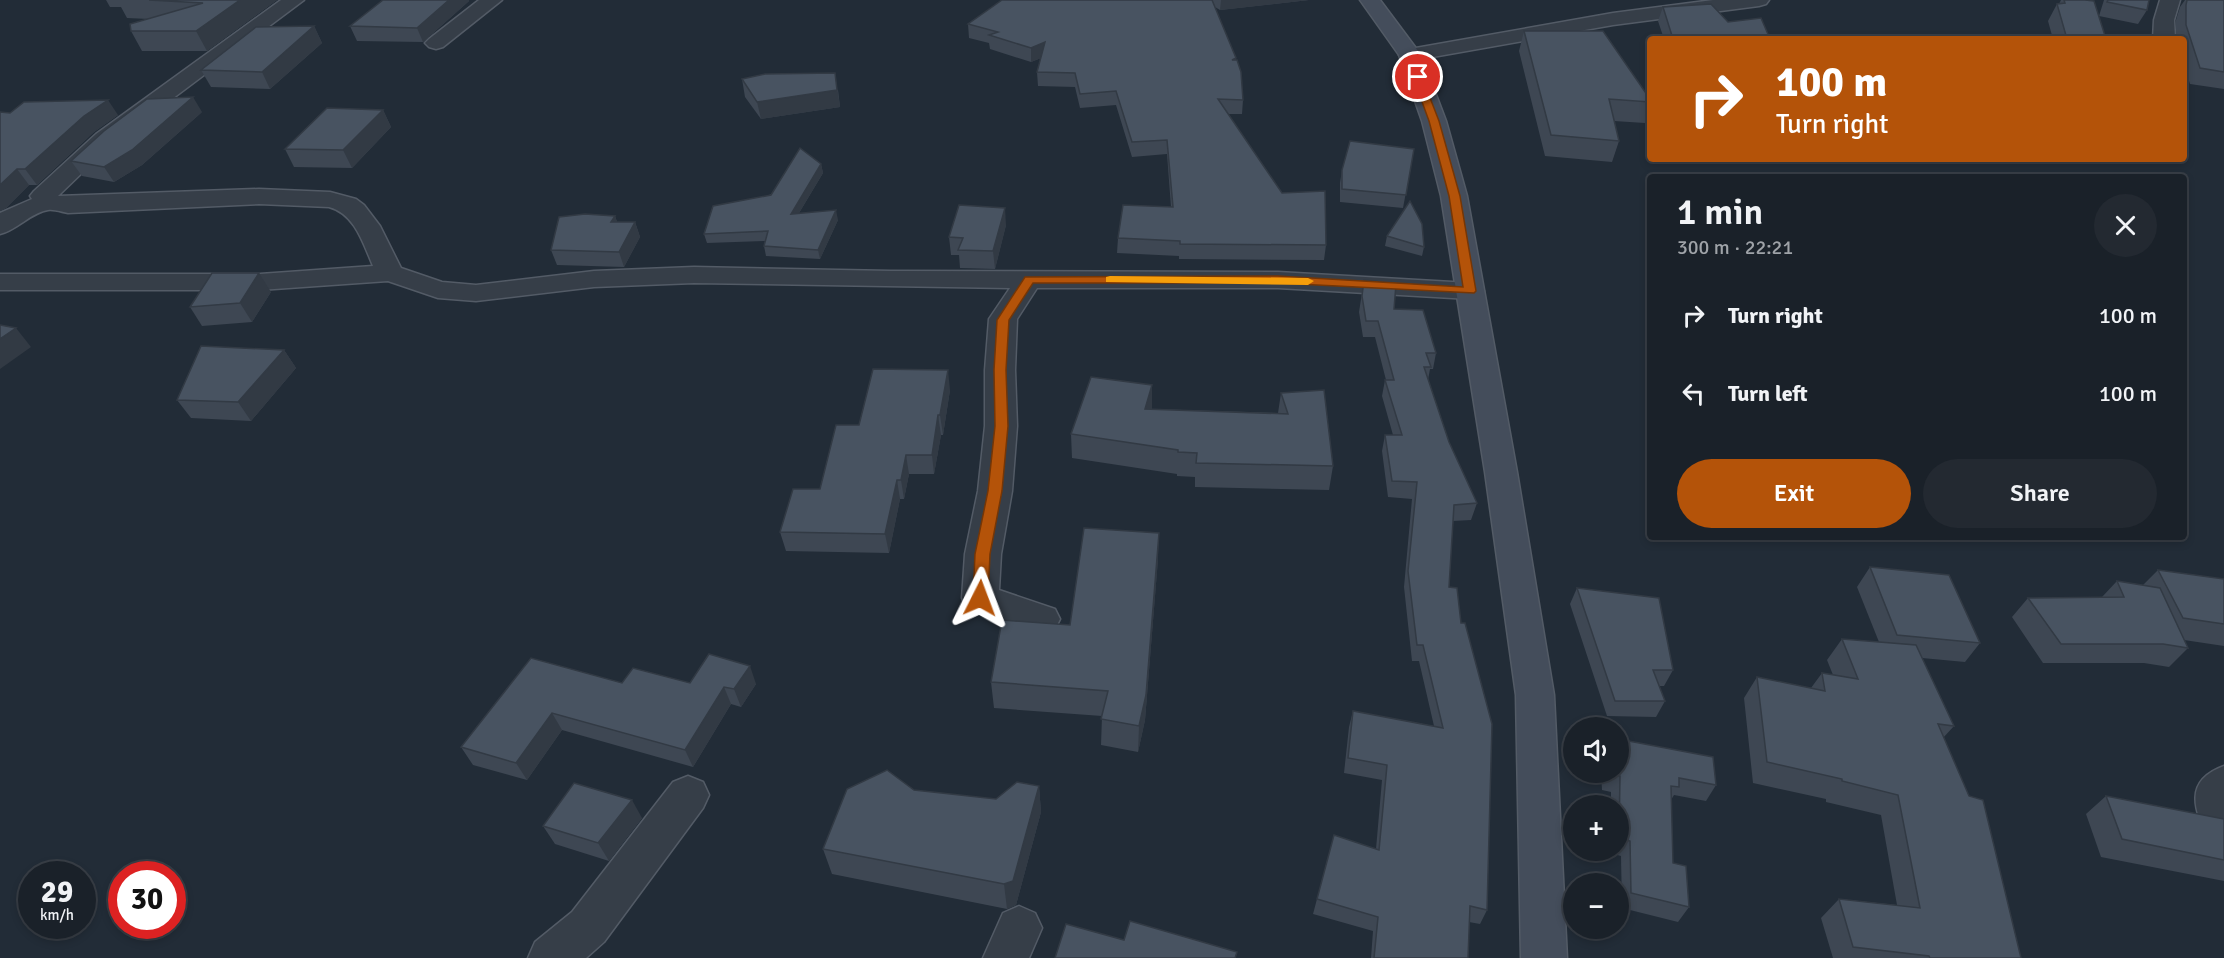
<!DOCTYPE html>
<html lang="en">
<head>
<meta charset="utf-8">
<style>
	body { margin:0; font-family:Signika,sans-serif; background:#232931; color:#f1f3f6; height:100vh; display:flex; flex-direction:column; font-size:22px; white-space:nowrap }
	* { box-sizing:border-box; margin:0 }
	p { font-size:20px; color:#9fa3a8 }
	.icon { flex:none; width:33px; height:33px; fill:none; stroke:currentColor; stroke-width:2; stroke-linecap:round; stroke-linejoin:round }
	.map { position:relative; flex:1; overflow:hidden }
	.sheet { position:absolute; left:1647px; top:174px; width:540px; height:366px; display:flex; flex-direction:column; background:#1a2129; border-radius:6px; box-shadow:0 3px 9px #0003,0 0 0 2px #383e46 }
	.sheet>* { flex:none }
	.guide { position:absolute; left:1647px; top:36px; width:540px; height:126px; border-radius:6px; box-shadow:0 3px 9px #0003,0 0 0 2px #383e46; background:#b45309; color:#fff; overflow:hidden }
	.buttons { position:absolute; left:1563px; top:717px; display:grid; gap:12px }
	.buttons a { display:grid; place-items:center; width:66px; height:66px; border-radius:50%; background:#1a2129; box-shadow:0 3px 9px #0003,0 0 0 2px #383e46; font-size:30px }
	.speed { position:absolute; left:18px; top:861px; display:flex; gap:12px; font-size:30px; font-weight:700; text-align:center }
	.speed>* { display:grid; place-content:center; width:78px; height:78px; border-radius:50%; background:#1a2129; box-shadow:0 3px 9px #0003,0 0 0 2px #383e46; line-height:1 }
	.speed small { font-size:15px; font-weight:400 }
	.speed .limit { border:9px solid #d22; background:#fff; color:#111 }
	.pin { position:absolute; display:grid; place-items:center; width:51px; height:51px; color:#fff; margin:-26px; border:3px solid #fff; border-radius:50%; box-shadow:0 2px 6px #0007 }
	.me { position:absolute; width:66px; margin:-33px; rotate:3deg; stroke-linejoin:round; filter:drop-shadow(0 0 4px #0008) }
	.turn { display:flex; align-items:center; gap:21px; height:126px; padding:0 30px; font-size:27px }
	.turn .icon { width:78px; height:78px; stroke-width:2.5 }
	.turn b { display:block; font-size:42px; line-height:51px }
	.round { display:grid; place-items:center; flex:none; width:63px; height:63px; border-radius:32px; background:#232931 }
	.head { display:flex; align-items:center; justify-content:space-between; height:102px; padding:0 30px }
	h1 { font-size:36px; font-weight:600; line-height:45px }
	.button { display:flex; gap:12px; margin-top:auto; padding:12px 30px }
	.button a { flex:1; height:69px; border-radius:36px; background:#b45309; color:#fff; font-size:24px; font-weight:600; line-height:69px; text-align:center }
	.button a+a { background:#232931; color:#f1f3f6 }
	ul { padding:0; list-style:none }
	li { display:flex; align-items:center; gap:18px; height:78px; padding:0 30px }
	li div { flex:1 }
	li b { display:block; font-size:22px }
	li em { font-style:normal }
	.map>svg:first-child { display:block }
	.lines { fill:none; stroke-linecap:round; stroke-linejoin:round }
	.street-casing { stroke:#535b66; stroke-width:3 }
	.secondary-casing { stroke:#535b66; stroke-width:3 }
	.street { fill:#363e48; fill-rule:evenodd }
	.secondary { fill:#444d5b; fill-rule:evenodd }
	.wall { fill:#3e4753 }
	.shaded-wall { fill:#323a44 }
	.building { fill:#485361; stroke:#323a44; stroke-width:1.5 }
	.route { fill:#b45309; stroke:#753606; stroke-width:1.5 }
	.slow { fill:#f59e0b }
</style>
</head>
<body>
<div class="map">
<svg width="2224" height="958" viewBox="0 0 2224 958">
	<rect width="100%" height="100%" fill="#222c37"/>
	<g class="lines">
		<defs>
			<g id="street">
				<path d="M281,0H304L112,144L58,196L259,189L330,192L356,199L364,205L380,226L401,268L442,282L476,285L594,271L694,267L891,271L1278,272L1470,283L1480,285L1484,291L1480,297L1470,299L1278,288H1037L1017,319L1015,370L1017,426L1012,491L1001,554L999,590L1055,609L1060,619L1055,629L1042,634L967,608L962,598L965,554L978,491L985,426V370L989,319L1010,288L694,283L594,287L476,301L438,298L388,281L260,290H0V274H260L373,266C363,243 355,214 329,207L259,204L68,213C62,212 54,209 48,210C30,213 17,230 0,234V213L32,199L30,196L34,191L96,134Z"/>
				<path d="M479,0H502L443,47L436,49L429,47L425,43L429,39Z"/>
				<path d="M1713,0H1769L1766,4L1759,6L1613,25L1410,61L1402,60L1399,55L1402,50L1410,49L1613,13Z"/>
				<path d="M2160,0H2180L2174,20L2175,39H2153L2154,20Z"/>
				<path d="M2224,766V847L2209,842C2194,809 2183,781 2224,766Z"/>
				<path d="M688,776L703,782L709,795L703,808L604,942L586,958H528L535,942L572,912L673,782Z"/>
				<path d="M1019,906L1035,913L1042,928L1029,958H983L1003,913Z"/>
			</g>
			<path id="secondary" d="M1360,0H1380L1421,55L1446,121L1467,196L1517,472L1554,695L1567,958H1521L1516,695L1485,472L1441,196L1422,121L1399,55Z"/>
		</defs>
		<use href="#street" class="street-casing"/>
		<use href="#secondary" class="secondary-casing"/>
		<use href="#street" class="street"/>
		<use href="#secondary" class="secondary"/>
	</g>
	<g class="wall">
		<path d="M106,0H277L207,51H142L131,31L149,19L127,18L121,7H110Z"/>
		<path d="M383,0H469V1L423,42L357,41L350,26Z"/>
		<path d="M1002,0H1309L1220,10L1215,7L1236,60L1243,100L1242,114H1228L1282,193L1326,245L1324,260L1179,259V256L1117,253L1118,238L1171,207L1167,154L1132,157L1116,105L1080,108L1075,87L1038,86L1037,72L1041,58L1031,62L990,49L989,43L969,38L968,24Z"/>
		<path d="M2061,0H2085L2106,39H2053L2048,21L2057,4H2059Z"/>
		<path d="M2104,0H2149L2147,10L2138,24L2099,16Z"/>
		<path d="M2185,0H2224V89L2190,84L2184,65V39H2176V20L2180,7Z"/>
		<path d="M1663,7L1728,22L1770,39H1664L1658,21Z"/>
		<path d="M314,26L322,43L270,89L211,87L201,70Z"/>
		<path d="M1524,31L1650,99V108L1645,123L1614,121L1619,141L1612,162L1545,156L1519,51Z"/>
		<path d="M742,79L838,90L840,107L761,119L745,97Z"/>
		<path d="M383,110L391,127L352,168L294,167L285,149Z"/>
		<path d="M0,112L10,113L118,115L94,132L37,185H29L6,208L0,211Z"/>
		<path d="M202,112L142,165L114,182L82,176L71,161Z"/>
		<path d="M1414,149L1403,208L1340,202V183L1342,170Z"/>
		<path d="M821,164L823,173L799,213L838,220L820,259L766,256L764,246L765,241L707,243L704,234Z"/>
		<path d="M615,216L617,222H635L640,237L624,267L557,265L551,250Z"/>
		<path d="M1006,225L995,269L960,268L959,255H951L949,237Z"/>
		<path d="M1387,236L1424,247L1422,256L1385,246Z"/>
		<path d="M1364,280L1394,309L1436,353L1433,369H1430L1428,380L1449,442L1477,503L1471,520L1453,521L1449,587L1487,910L1480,924L1469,922L1468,958H1371L1373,931L1313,914L1334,835L1376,849L1382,780L1344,773L1349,727L1353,711L1434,726L1419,661H1412L1404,587L1412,499L1388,497L1382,451L1385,435H1393L1382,396L1385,380H1386L1375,337H1363L1359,312Z"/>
		<path d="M271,292L252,322L202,326L190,307Z"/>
		<path d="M284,350L296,368L251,421L191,418L177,400Z"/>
		<path d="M1152,385V409L1278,413L1281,393L1333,466L1329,490L1195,487V477L1177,476V474L1072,458L1071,434Z"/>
		<path d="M950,390L943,435H941L934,474H909L904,499H900L889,553L786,551L780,532L820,489L859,425Z"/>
		<path d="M1158,559L1145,720L1138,752L1101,745L1102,716L994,708L991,682Z"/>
		<path d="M1870,567L1980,643L1965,662L1922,658L1954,726L1943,738L2021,958H1833L1821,918L1839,899L1897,905L1881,815L1826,802V799L1753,783L1744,698L1757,677L1811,688L1822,673L1833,675L1827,660L1842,639L1879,642L1857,587Z"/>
		<path d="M2158,570L2224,579V646L2184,640L2188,648L2169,667L2144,663H2043L2012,617L2028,598L2102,597L2117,581L2143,585Z"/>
		<path d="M1577,588L1673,670L1664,686H1659L1665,701L1656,717L1607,716L1570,604Z"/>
		<path d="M622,683H690L756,684L741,707L731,704L693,767L562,730L527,780L473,765L461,747Z"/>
		<path d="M1618,739L1716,785L1706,801L1674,795L1671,800L1673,863L1689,907L1678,922L1622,908L1621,856L1610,853V850H1618V806H1611V792L1602,790L1601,772H1618Z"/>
		<path d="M1039,786L1041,812L1016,905L1007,909L832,874L823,849L914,790L996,799Z"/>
		<path d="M2106,796L2224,819V881L2101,857L2086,814Z"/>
		<path d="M642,818L609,861L555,844L543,826Z"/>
	</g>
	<g class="shaded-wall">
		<path d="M240,0H277L207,51L196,31Z"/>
		<path d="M449,0H469V1L423,42L417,28Z"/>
		<path d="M1221,0H1309L1220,10Z"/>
		<path d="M314,26L322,43L270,89L262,72Z"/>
		<path d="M1045,42L1046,56L1031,62V48Z"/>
		<path d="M835,73L840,107L761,119L757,102Z"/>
		<path d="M193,97L202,112L142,165L114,182L104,167Z"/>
		<path d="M108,100L118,115L94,132L37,185L25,169L84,116Z"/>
		<path d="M383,110L391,127L352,168L343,150Z"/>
		<path d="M821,164L823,173L793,223L791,214Z"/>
		<path d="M17,169L29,185L6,208L0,211V185Z"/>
		<path d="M1005,208L1006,225L995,269L993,251Z"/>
		<path d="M836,210L838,220L820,259L818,250Z"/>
		<path d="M615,216L620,230L611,222Z"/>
		<path d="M635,222L640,237L624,267L619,252Z"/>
		<path d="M259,273L271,292L252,322L240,303Z"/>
		<path d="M16,328L31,347L0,369V339Z"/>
		<path d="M284,350L296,368L251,421L238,402Z"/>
		<path d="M948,370L950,390L943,435L940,415Z"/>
		<path d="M1152,385V409H1145Z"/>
		<path d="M938,415L941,435L934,474L932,455Z"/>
		<path d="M906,455L909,474L904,499L901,480Z"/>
		<path d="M897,480L900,499L889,553L885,534Z"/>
		<path d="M1159,533L1158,559L1145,720L1138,752L1139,726Z"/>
		<path d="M750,666L756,684L741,707L734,689Z"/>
		<path d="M724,687L731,704L693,767L685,750Z"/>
		<path d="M552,713L562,730L527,780L516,763Z"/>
		<path d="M1039,786L1041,812L1016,905L1007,909L1004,884Z"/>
		<path d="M632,800L642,818L609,861L598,843Z"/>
	</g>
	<g class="building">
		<path d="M149,0H240L196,31H131L130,24L203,3Z"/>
		<path d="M383,0H449L417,28L350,26Z"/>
		<path d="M1002,0H1212L1236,58L1232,60H1237L1241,72L1243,100L1218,99L1282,193L1325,191L1326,245L1180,244V241L1118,238L1123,205L1173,207L1167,140L1132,142L1116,91L1080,94L1075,73L1037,72L1045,42L1031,48L989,35L998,32L968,24Z"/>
		<path d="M2064,0H2085L2094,1L2106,39H2067L2057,4L2065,3Z"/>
		<path d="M2108,0H2149L2147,10L2107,2Z"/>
		<path d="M2187,0H2224V72L2200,68L2186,25V5Z"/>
		<path d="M1711,4L1728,22L1761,18L1770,39H1673L1663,7Z"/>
		<path d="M314,26L262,72L201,70L256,27Z"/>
		<path d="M1524,31H1603L1650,99V102L1609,99L1619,141L1551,135Z"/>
		<path d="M835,73L837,90L757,102L742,79L765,74Z"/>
		<path d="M193,97L132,150L104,167L71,161L104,131L147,99Z"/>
		<path d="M108,100L84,116L25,169H17L0,185V112L10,113L24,102Z"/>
		<path d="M327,108L383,110L343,150L285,149Z"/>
		<path d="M1350,141L1414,149L1406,195L1342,189V170Z"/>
		<path d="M800,148L821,164L791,214L836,210L818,250L764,246L768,231L704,234L713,206L771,195Z"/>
		<path d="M1410,201L1422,224L1424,247L1387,236Z"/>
		<path d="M959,205L1005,208L993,251L958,250L963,238L949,237Z"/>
		<path d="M585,214L615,216L611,222H635L619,252L551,250L559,217Z"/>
		<path d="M212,273H259L240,303L190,307Z"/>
		<path d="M1364,280L1396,284L1394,309L1423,310L1436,353H1426L1431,367H1424L1449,442L1477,503L1454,505L1449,587L1457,588L1461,623H1465L1492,724L1487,910L1470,906L1468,958H1374L1378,917L1317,899L1334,835L1379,850L1387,765L1348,758L1353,711L1443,728L1423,645H1417L1408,571L1417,482L1392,481L1385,435H1402L1385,380H1394L1378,321H1366L1362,296Z"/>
		<path d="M0,325L16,328L0,339Z"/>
		<path d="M201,346L284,350L238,402L177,400Z"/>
		<path d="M873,369L948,370L940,415H938L932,455H906L901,480H897L885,534L780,532L793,489H820L836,425H859Z"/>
		<path d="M1091,377L1152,385L1145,409L1288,414L1281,393L1324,390L1333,466L1196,463L1197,453L1178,452V450L1071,434Z"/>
		<path d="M1084,528L1159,533L1146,695L1139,726L1101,719L1108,691L991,682L1002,620L1070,625Z"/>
		<path d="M1870,567L1949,575L1980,643L1897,635Z"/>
		<path d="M2158,570L2224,579V624L2183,618Z"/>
		<path d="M2117,581L2160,588L2188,648L2163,644H2061L2028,598L2124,597Z"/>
		<path d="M1577,588L1659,598L1673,670H1653L1665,701H1615Z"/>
		<path d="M1842,639L1916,645L1954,726L1938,724L1969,796L1983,800L2021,958H1930L1929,956L1853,947L1839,899L1920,908L1898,795L1842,781V779L1767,762L1757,677L1825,691L1822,673L1858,679Z"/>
		<path d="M709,654L750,666L734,689L724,687L685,750L552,713L516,763L461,747L531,658L622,683L633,668L690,683Z"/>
		<path d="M1618,739L1713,757L1716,785L1679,778V787L1671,786L1673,863L1686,866L1689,907L1631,893L1630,841L1619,838L1620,776L1611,774L1610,772H1618Z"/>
		<path d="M887,770L914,790L996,799L1017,782L1039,786L1013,881L1004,884L823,849L847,789Z"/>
		<path d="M574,783L632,800L598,843L543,826Z"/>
		<path d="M2106,796L2224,819V860L2122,839Z"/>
		<path d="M1130,921L1237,952L1235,958H1055L1066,924L1124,940Z"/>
	</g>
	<path class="route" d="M1415,75L1422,77L1439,121L1460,196L1476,291L1474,293L1278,283H1033L1009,320L1006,370L1008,426L1002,491L990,554L988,598L986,602H975L973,598L975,554L988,491L995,426L994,370L997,320L1025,277L1278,276L1463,287L1449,196L1429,121L1413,77Z"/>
	<path class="slow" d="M1110,276L1308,278L1314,281L1308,285L1106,282V277Z"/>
</svg>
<div class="buttons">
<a><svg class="icon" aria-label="sound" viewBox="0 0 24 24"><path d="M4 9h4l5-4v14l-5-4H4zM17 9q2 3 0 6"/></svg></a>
<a>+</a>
<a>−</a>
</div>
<div class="speed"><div>29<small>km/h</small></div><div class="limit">30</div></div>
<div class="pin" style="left:1418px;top:77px;background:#d93025"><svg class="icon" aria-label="arrive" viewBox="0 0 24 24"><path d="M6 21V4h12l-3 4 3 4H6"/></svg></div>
<svg class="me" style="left:980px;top:598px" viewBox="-20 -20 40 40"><path d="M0-17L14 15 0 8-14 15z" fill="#b45309" stroke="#fff" stroke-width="4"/></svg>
<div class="guide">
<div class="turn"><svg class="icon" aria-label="right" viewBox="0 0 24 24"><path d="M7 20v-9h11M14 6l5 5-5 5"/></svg><div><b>100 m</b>Turn right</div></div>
</div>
<section class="sheet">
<div class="head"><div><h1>1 min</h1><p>300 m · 22:21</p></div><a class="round"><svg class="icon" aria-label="close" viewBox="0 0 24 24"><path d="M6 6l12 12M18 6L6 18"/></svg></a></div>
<ul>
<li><svg class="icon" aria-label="right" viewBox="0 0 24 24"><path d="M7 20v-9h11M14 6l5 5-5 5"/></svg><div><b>Turn right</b></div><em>100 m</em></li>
<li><svg class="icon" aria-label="left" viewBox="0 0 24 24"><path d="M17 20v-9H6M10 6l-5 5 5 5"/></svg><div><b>Turn left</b></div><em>100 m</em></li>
</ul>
<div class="button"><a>Exit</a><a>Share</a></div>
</section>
</div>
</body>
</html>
